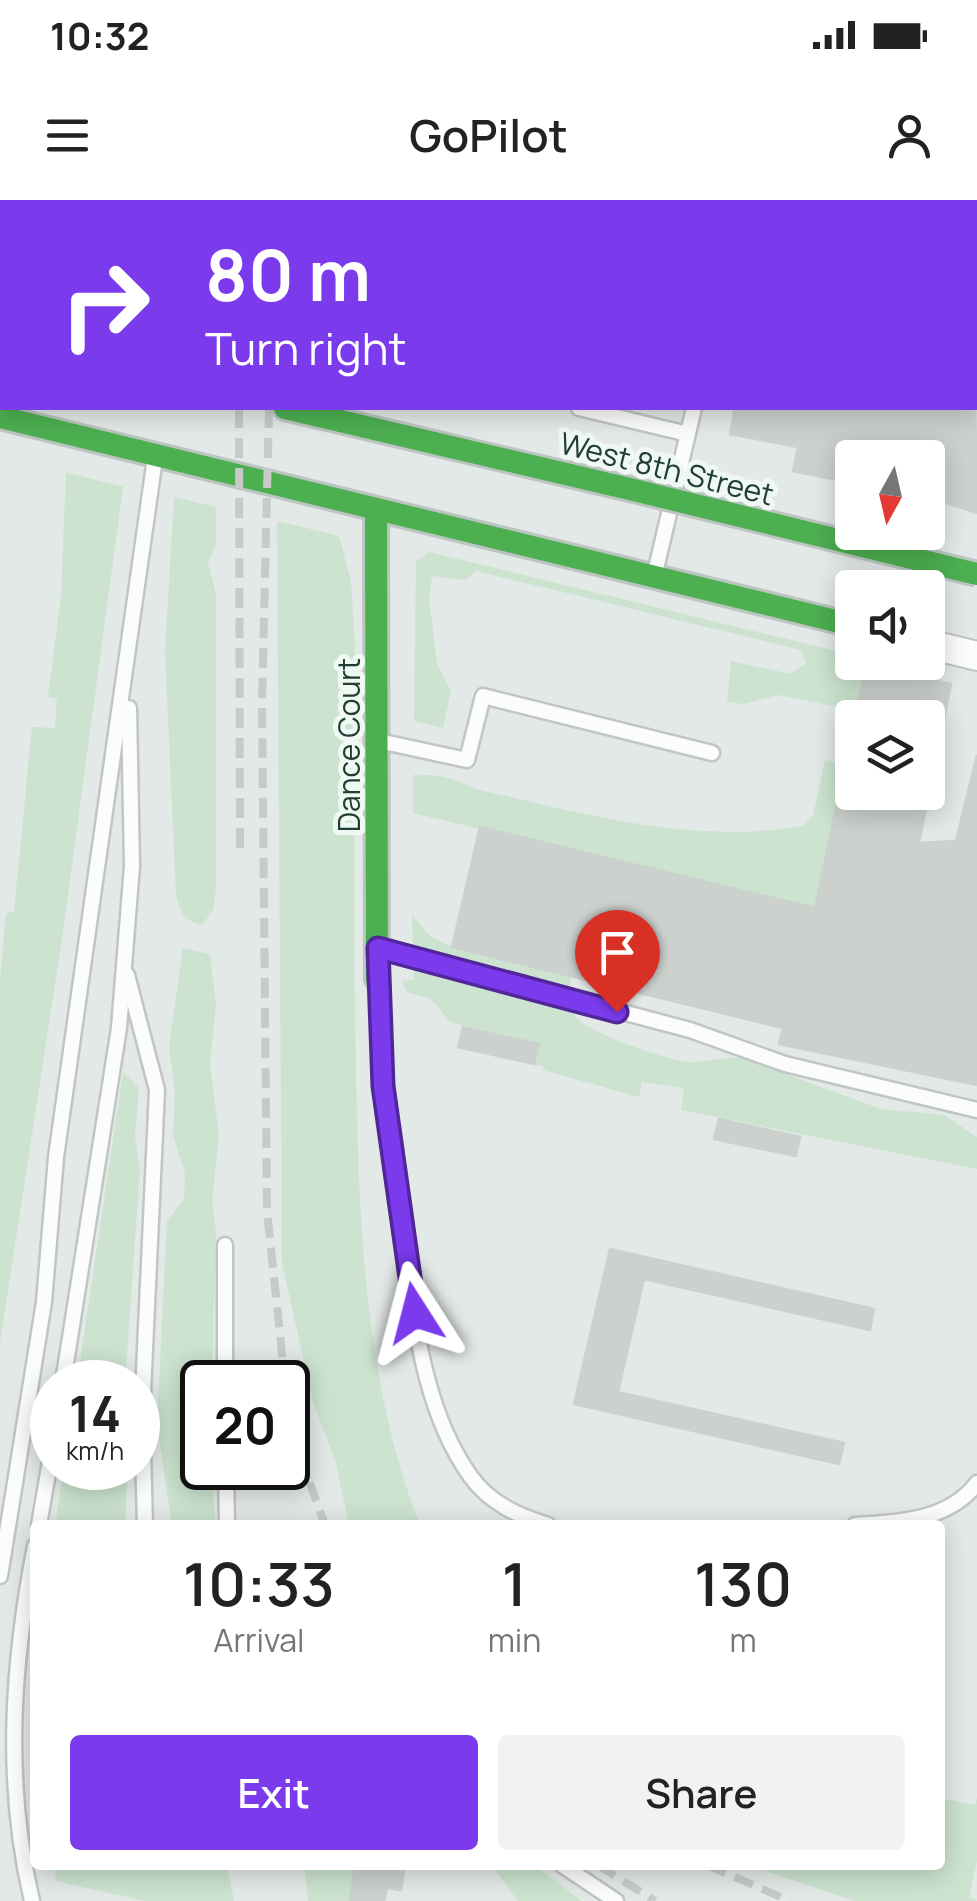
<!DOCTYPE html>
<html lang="en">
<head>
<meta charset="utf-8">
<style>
	body { margin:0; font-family:Manrope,sans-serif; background:#f2f2f2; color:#222; height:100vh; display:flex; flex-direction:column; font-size:38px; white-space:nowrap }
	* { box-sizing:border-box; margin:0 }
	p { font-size:32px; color:#767676 }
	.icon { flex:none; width:55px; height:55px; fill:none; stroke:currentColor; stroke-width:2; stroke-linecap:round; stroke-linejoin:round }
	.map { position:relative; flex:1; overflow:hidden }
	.sheet { position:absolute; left:30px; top:1320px; width:915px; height:350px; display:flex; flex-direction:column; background:#fff; border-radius:10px; box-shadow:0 5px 25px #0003 }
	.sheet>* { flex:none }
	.top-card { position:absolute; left:0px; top:0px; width:978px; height:210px; box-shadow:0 5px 25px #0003; background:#7c3aed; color:#fff; overflow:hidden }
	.needle { width:65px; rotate:188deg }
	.buttons { position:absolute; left:835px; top:240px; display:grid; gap:20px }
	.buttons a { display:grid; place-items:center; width:110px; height:110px; border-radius:10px; background:#fff; box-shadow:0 5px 25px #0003; font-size:50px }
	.speed { position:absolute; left:30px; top:1160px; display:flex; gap:20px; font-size:50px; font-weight:700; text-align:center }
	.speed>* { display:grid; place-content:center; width:130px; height:130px; border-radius:50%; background:#fff; box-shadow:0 5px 25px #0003; line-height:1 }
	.speed small { font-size:25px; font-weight:400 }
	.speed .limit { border:5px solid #111; border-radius:15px; background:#fff; color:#111 }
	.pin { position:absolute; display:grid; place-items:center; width:85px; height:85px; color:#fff; margin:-102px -42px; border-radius:50% 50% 50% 0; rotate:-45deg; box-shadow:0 0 10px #0007 }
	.pin .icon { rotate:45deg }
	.me { position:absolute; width:110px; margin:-55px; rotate:351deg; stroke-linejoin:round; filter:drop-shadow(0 0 8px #0008) }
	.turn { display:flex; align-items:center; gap:35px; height:210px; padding:0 40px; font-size:45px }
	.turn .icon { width:130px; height:130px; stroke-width:2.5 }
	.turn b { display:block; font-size:70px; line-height:85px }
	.eta { display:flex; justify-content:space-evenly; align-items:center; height:170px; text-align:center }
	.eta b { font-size:60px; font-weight:600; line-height:70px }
	.cta { display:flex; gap:20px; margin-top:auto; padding:20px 40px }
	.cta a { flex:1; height:115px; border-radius:10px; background:#7c3aed; color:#fff; font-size:40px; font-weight:600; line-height:115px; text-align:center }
	.cta a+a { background:#f2f2f2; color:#222 }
	.status { display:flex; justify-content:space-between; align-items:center; height:70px; padding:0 50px; background:#fff; direction:ltr }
	.status svg { height:28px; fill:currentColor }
	header { display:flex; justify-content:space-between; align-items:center; height:130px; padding:0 40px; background:#fff; font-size:45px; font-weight:600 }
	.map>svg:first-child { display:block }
	.green { fill:#cbe3cf }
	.building { fill:#ccd1ce; stroke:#cbd2ce; stroke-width:2.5 }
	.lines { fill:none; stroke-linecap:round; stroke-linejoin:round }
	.lane-casing { stroke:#c0c6c3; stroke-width:19 }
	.street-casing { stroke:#c0c6c3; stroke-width:32 }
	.fast-casing { stroke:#bcc5c1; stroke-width:28 }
	.lane { stroke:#fbfcfb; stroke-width:14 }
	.street { stroke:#fbfcfb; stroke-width:28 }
	.fast { stroke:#4caf50; stroke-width:22 }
	.rail { stroke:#c6cac9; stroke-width:8; stroke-dasharray:20 10; stroke-linecap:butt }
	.fast-bridge-casing { stroke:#bcc5c1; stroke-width:28; stroke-linecap:butt }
	.fast-bridge { stroke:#4caf50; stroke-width:22 }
	.route-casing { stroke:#51269a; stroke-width:25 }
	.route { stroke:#7c3aed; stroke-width:18 }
	.labels { text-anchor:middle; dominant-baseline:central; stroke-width:10; stroke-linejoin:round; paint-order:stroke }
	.street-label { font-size:30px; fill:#203d32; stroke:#f0f8f3 }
</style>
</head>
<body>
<div class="status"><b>10:32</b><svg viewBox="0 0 49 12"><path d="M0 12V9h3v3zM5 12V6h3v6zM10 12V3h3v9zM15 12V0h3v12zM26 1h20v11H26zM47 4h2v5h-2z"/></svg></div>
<header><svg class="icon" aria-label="menu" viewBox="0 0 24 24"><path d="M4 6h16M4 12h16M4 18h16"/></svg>GoPilot<svg class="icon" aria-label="person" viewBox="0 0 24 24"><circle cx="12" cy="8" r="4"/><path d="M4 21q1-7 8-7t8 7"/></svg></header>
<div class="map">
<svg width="977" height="1701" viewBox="0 0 977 1701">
	<rect width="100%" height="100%" fill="#e3e9e6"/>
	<g class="green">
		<path d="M66,272L123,287L63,732L0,1143V780L6,714L14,711L32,527L55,528L57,499L48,497L61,396Z"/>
		<path d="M174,297L216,307V345L208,362L216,394V684L214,709L202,725C184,721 180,712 176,695L165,451Z"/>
		<path d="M277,321L339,336L351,382L355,446C355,587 353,729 356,870C359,1022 364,1182 420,1325H349L336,1263L313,1202L282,1063Z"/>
		<path d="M429,352L852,455V462L881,463L951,484L866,466L815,708L413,613V575C440,574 452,578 476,589C583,614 692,645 802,626L813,615L825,560L837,562L848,509L778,495L744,504L727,502L731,461L791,474L806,463L801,450L476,371L465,380L432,376L429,398L437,464L451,491L443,528L414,521L416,362Z"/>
		<path d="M412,715L430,736L452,747L571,776C570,789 568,804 575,816C587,833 670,862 692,862C712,862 727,855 746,859L881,909L944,915L977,937V969L681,910L684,888L642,882L639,897L543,870V866L534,864L538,843L450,822L431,799L407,792L402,781L414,780Z"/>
		<path d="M183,748L210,754L216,805L210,863L219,936L212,1000L216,1031L212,1182H202V1268H211L216,1325H172L157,1225L167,1021L184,999L185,973L173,935L175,892L169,846Z"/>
		<path d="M123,872L139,888L135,936L140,970L125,1182H77Z"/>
		<path d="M64,1268H128L125,1325H55Z"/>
		<path d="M940,1598L975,1605L977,1598V1661L969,1697L977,1701H855L749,1665H940Z"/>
		<path d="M54,1665H227L234,1701H145L56,1681Z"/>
		<path d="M304,1665H355L350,1701H308Z"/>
		<path d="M491,1665H534L582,1701H518Z"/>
	</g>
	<g class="building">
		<path d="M577,0H712L577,2Z"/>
		<path d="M975,29L977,30V141L975,140Z"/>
		<path d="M975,191L977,313L928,297V258H852V283L793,271L798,247L730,234L735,208H975Z"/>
		<path d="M866,466L951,484L919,643L956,641L977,555V885L779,844L783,828L452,747L480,627L815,708L852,531V592H928V518H855Z"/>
		<path d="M463,827L539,844L534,864L458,847Z"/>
		<path d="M719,919L800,937L796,956L714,939Z"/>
		<path d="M610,1049L874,1109L870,1130L644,1079L618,1192L844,1243L839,1264L574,1204Z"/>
		<path d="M355,1665H405L401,1690L387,1688L384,1701H350Z"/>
	</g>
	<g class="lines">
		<defs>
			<g id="lane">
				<path d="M742,2L743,0"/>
				<path d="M0,64L2,65"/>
				<path d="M579,208L688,234"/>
				<path d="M654,377L694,208"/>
				<path d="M379,541L467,560L483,496L712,553"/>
				<path d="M380,748L690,830L785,864L977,910"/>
				<path d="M127,775L157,890L142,1214L145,1325"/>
				<path d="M377,779C381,864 390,946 402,1030C414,1112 421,1208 471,1277C490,1303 518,1316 548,1325"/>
				<path d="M225,1045V1182"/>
				<path d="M63,1182L119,828L132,666L129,508"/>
				<path d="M226,1268L227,1325"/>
				<path d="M39,1325L52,1250"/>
				<path d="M855,1325C898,1323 950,1320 977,1283"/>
				<path d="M0,1376L44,1102L56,957L155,258"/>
				<path d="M562,1665L616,1701"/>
				<path d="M32,1701C4,1582 12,1465 35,1346"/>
			</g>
			<path id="street" d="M928,444L977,456"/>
			<g id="fast">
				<path d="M0,140H2"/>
				<path d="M285,208L634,290"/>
				<path d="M0,217L852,425"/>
				<path d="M376,311L377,779"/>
			</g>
		</defs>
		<use href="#lane" class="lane-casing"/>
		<use href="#street" class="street-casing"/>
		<use href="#fast" class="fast-casing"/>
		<use href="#lane" class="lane"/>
		<use href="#street" class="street"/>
		<use href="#fast" class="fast"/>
		<g class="rail">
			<path d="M6,2L7,0"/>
			<path d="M262,2V0"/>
			<path d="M287,2L288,0"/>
			<path d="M0,45L2,28"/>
			<path d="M239,208L240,656"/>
			<path d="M269,208L262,504L267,1011L285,1182"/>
			<path d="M288,1195L307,1275L325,1325"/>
			<path d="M598,1665L655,1701"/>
			<path d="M707,1665L790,1701"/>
		</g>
		<defs>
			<path id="fast-bridge" d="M634,290L977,374"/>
		</defs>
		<use href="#fast-bridge" class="fast-bridge-casing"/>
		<use href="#fast-bridge" class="fast-bridge"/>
	</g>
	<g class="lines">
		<defs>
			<path id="route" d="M415,1113L383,886L378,748L617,812"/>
		</defs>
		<use href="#route" class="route-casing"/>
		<use href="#route" class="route"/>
	</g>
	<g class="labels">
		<g class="street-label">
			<text transform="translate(667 268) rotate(14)">West 8th Street</text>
			<text transform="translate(348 545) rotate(-90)">Dance Court</text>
		</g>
	</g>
</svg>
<div class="buttons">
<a><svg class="needle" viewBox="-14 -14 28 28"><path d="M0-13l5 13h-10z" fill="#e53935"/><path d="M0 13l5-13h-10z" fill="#767676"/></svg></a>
<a><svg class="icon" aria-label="sound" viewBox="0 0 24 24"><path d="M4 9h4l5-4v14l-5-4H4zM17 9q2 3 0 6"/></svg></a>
<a><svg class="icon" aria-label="layers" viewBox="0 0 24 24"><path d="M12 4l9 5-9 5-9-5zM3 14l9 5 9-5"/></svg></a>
</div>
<div class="speed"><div>14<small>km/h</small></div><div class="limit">20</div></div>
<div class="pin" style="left:617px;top:812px;background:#d93025"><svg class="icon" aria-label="arrive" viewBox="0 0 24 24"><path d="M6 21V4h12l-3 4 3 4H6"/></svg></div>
<svg class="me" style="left:415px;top:1113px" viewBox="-20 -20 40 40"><path d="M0-17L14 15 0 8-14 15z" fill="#7c3aed" stroke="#fff" stroke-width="4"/></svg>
<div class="top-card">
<div class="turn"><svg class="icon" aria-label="right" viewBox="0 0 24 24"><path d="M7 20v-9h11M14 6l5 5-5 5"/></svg><div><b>80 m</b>Turn right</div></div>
</div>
<section class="sheet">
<div class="eta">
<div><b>10:33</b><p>Arrival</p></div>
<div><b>1</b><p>min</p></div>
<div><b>130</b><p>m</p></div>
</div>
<div class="cta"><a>Exit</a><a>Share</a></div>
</section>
</div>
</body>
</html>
